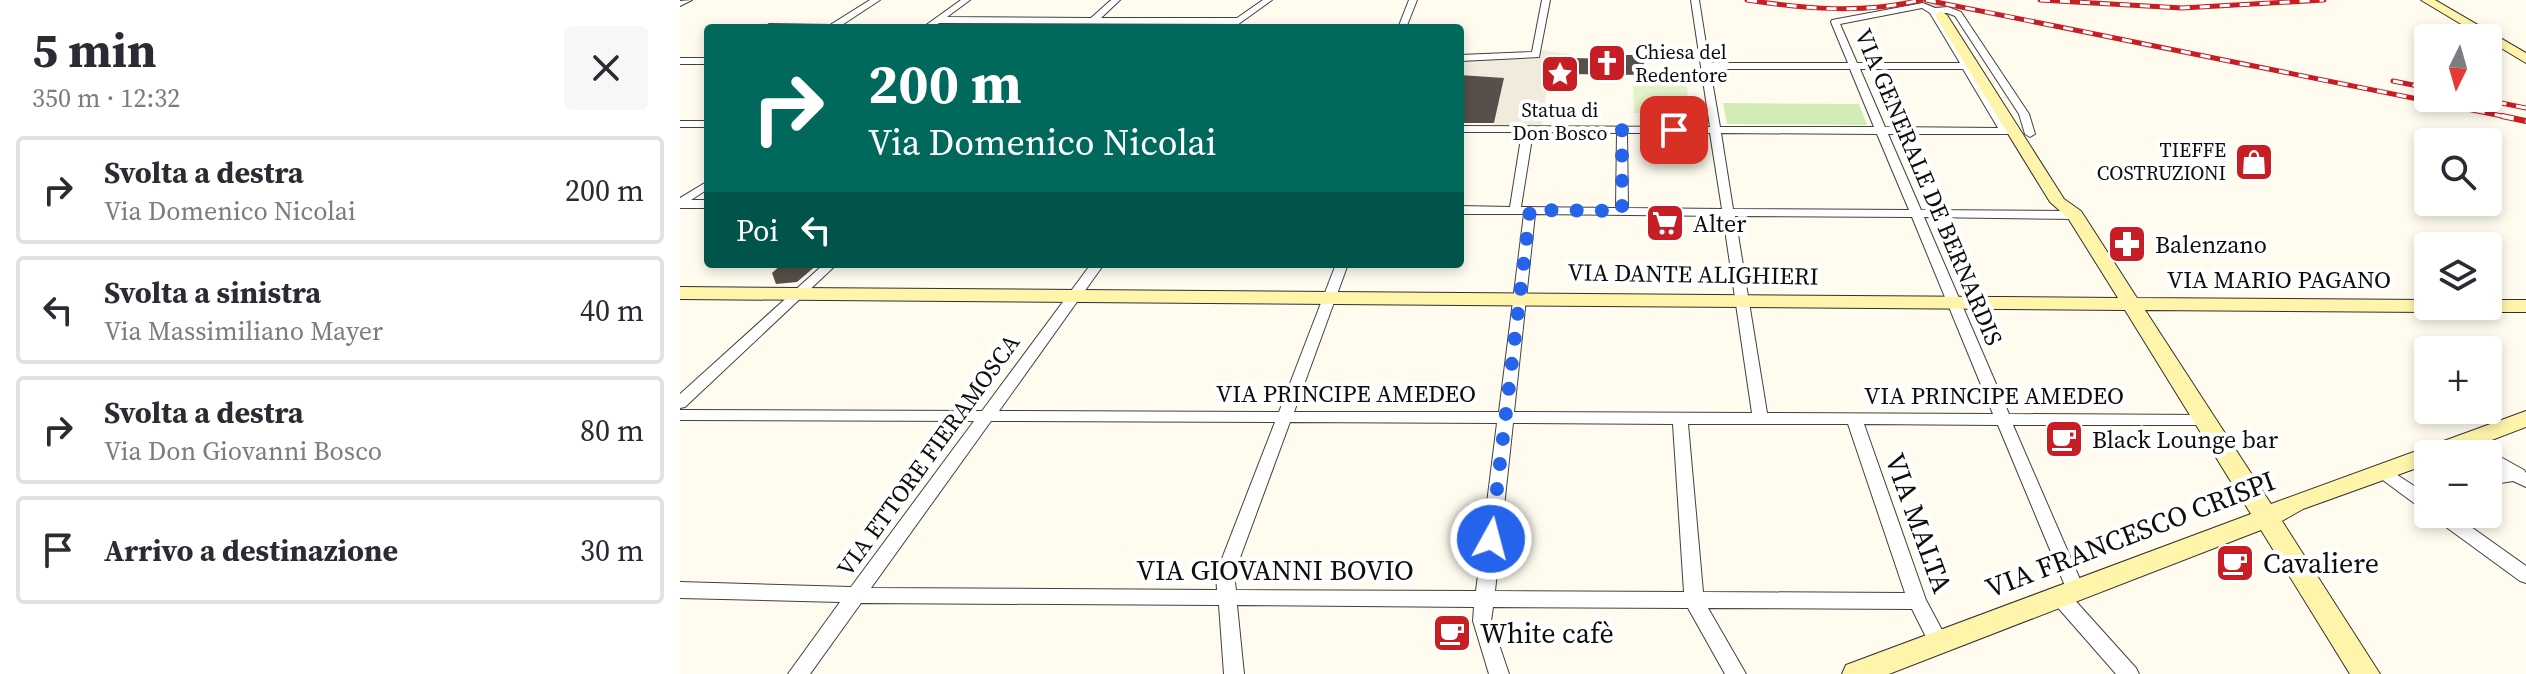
<!DOCTYPE html>
<html lang="it">
<head>
<meta charset="utf-8">
<style>
	body { margin:0; font-family:"Source Serif 4",serif; background:#f7f7f7; color:#2b2b33; height:100vh; display:flex; flex-direction:column; font-size:30px; white-space:nowrap }
	* { box-sizing:border-box; margin:0 }
	p { font-size:26px; color:#7c7c81 }
	.icon { flex:none; width:44px; height:44px; fill:none; stroke:currentColor; stroke-width:2; stroke-linecap:round; stroke-linejoin:round }
	.map { position:relative; flex:1; overflow:hidden }
	.drawer { display:flex; flex-direction:column; background:#fff; width:680px }
	.drawer>* { flex:none }
	.banner { position:absolute; left:24px; top:24px; width:760px; height:244px; border-radius:8px; box-shadow:0 4px 12px #0003; background:#00695c; color:#fff; overflow:hidden }
	.needle { width:52px; rotate:185deg }
	.tools { position:absolute; left:1734px; top:24px; display:grid; gap:16px }
	.tools a { display:grid; place-items:center; width:88px; height:88px; border-radius:8px; background:#fff; box-shadow:0 4px 12px #0003; font-size:40px }
	.pin { position:absolute; display:grid; place-items:center; width:68px; height:68px; color:#fff; margin:-34px; border-radius:16px; box-shadow:0 4px 12px #0006 }
	.me { position:absolute; width:88px; margin:-44px; rotate:7deg; stroke-linejoin:round; filter:drop-shadow(0 0 6px #0008) }
	.turn { display:flex; align-items:center; gap:28px; height:168px; padding:0 32px; font-size:36px }
	.turn .icon { width:104px; height:104px; stroke-width:2.5 }
	.turn b { display:block; font-size:56px; line-height:68px }
	.then { display:flex; align-items:center; height:76px; padding:0 32px; background:#0003; gap:16px; font-size:30px }
	.round { display:grid; place-items:center; flex:none; width:84px; height:84px; border-radius:8px; background:#f7f7f7 }
	.head { display:flex; align-items:center; justify-content:space-between; height:136px; padding:0 32px }
	h1 { font-size:48px; font-weight:700; line-height:60px }
	ul { padding:0; list-style:none }
	li { display:flex; align-items:center; gap:24px; height:108px; margin:0 16px 12px; padding:0 16px; border:4px solid #e1e1e2; border-radius:8px }
	li div { flex:1 }
	li b { display:block; font-size:30px }
	li em { font-style:normal }
	main { display:flex; flex:1; min-height:0 }
	.map>svg:first-child { display:block }
	.green { fill:#d2ecb6 }
	.pitch { fill:#e4f3c8 }
	.plaza { fill:#f0ebdd }
	.building { fill:#574f4a }
	.lines { fill:none; stroke-linecap:round; stroke-linejoin:round }
	.secondary-tunnel { stroke:#dbd8cd; stroke-width:13; stroke-dasharray:13 7; stroke-linecap:butt }
	.street-casing { stroke:#414141; stroke-width:2 }
	.secondary-casing { stroke:#303030; stroke-width:2 }
	.street { fill:#fff; fill-rule:evenodd }
	.secondary { fill:#fff5aa; fill-rule:evenodd }
	.rail-far1-casing { stroke:#c71d25; stroke-width:5 }
	.rail-casing { stroke:#c71d25; stroke-width:6 }
	.rail-far1 { stroke:#fff; stroke-width:3; stroke-dasharray:10; stroke-linecap:butt }
	.rail { stroke:#fff; stroke-width:4; stroke-dasharray:12; stroke-linecap:butt }
	.route { stroke:#2563eb; stroke-width:14; stroke-dasharray:0 25.2 }
	.labels { text-anchor:middle; dominant-baseline:central; stroke-width:8; stroke-linejoin:round; paint-order:stroke }
	.far-poi-label { font-size:20px; fill:#0e0e0e; stroke:#fff; text-anchor:start }
	.street-label { font-size:24px; fill:#0e0e0e; stroke:#fff }
	.poi-label { font-size:24px; fill:#0e0e0e; stroke:#fff; text-anchor:start }
	.near-street-label { font-size:28px; fill:#0e0e0e; stroke:#fff }
	.near-poi-label { font-size:28px; fill:#0e0e0e; stroke:#fff; text-anchor:start }
</style>
</head>
<body>
<main>
<section class="drawer">
<div class="head"><div><h1>5 min</h1><p>350 m · 12:32</p></div><a class="round"><svg class="icon" aria-label="close" viewBox="0 0 24 24"><path d="M6 6l12 12M18 6L6 18"/></svg></a></div>
<ul>
<li><svg class="icon" aria-label="right" viewBox="0 0 24 24"><path d="M7 20v-9h11M14 6l5 5-5 5"/></svg><div><b>Svolta a destra</b><p>Via Domenico Nicolai</p></div><em>200 m</em></li>
<li><svg class="icon" aria-label="left" viewBox="0 0 24 24"><path d="M17 20v-9H6M10 6l-5 5 5 5"/></svg><div><b>Svolta a sinistra</b><p>Via Massimiliano Mayer</p></div><em>40 m</em></li>
<li><svg class="icon" aria-label="right" viewBox="0 0 24 24"><path d="M7 20v-9h11M14 6l5 5-5 5"/></svg><div><b>Svolta a destra</b><p>Via Don Giovanni Bosco</p></div><em>80 m</em></li>
<li><svg class="icon" aria-label="arrive" viewBox="0 0 24 24"><path d="M6 21V4h12l-3 4 3 4H6"/></svg><div><b>Arrivo a destinazione</b></div><em>30 m</em></li>
</ul>
</section>
<div class="map">
<svg width="1846" height="674" viewBox="0 0 1846 674">
	<rect width="100%" height="100%" fill="#fffcef"/>
	<path class="green" d="M1043,103L1179,104L1187,125L1047,124Z"/>
	<path class="pitch" d="M953,77L1006,78L1010,114L954,113Z"/>
	<path class="plaza" d="M862,50L890,54L887,74H898L897,80L868,79L862,127H814L824,78L780,75V59H850L858,57Z"/>
	<g class="building">
		<path d="M944,55H964V75L887,74L889,58L944,59Z"/>
		<path d="M780,75L824,78L814,123H780Z"/>
		<path d="M102,264H138L117,282L96,284L92,273Z"/>
	</g>
	<g class="lines">
		<path class="secondary-tunnel" d="M1252,0L1261,15"/>
		<defs>
			<g id="street">
				<path d="M12,0L0,6V1Z"/>
				<path d="M190,0H200L162,25H236L240,28L85,27L89,24L150,25Z"/>
				<path d="M281,0H290L267,17L411,18L431,0H440L421,18H557L583,0H592L553,28L550,27V24L259,23L252,28H242Z"/>
				<path d="M729,0H737L726,28H718Z"/>
				<path d="M862,0H870L859,57L780,61V55L852,52Z"/>
				<path d="M1011,0H1019L1029,63H1168L1151,22L1152,20L1243,3L1255,8L1268,7L1281,12L1349,114L1355,134L1350,137L1345,134L1339,114L1275,16L1267,13H1258L1327,125L1340,131L1335,134H1208L1241,210L1395,211L1401,215L1395,219L1244,217L1329,414L1524,415L1529,416L1532,420L1529,424L1524,425H1333L1405,591L1403,596L1396,599L1392,597L1456,668L1459,674H1436L1373,602L1371,597L1373,592L1380,589L1388,593L1318,425L1184,424L1246,600L1269,643L1266,649L1259,651L1252,649L1232,609L1028,608L1066,674H1045L1008,608L813,607L811,621L829,674H809L793,621L794,607L557,605L564,674H544L539,605L181,603L130,674H108L160,602L0,598V582L171,587L294,421L0,420V410L302,411L411,264H424L319,411L599,412L656,264H668L614,412H819L844,214H780V206L830,207L842,132H780V126L1030,127ZM1242,8L1250,13L1280,63H1177L1160,24ZM1030,69H1170L1194,127H1040ZM1180,69H1283L1318,128L1205,127ZM853,132L937,133L936,208L841,207ZM947,133H1030L1042,209L948,208ZM1041,133L1197,134L1229,210L1053,209ZM855,214L1043,216L1072,413L834,412ZM1055,216L1232,217L1313,414L1087,413ZM311,421L595,422L536,574L537,590L191,588ZM610,422L817,423L796,591L556,590L554,574ZM833,423L993,424L1004,592L815,591ZM1008,424H1168L1225,593L1023,592Z"/>
				<rect x="0" y="58" width="28" height="6"/>
				<rect x="0" y="121" width="28" height="6"/>
				<path d="M28,181V189L11,200H28V208H0V198Z"/>
				<path d="M144,264H157L5,407L0,408V394Z"/>
				<path d="M1808,450L1844,470L1846,473V487L1833,481L1808,485V473L1819,471L1808,464V454H1801Z"/>
				<path d="M1702,465L1748,495V510L1742,509L1696,475L1694,471L1696,467Z"/>
				<path d="M1752,514H1773L1846,566V583L1840,581L1755,519Z"/>
			</g>
			<g id="secondary">
				<path d="M1741,0H1755L1846,53V63Z"/>
				<path d="M1261,11L1267,15L1384,199L1401,211L1457,298L1748,300V306H1758L1748,312L1465,310L1591,504L1846,411V427L1775,454H1748V464L1623,509L1602,521L1700,674H1670L1581,530L1209,674H1162L1166,665L1571,514L1445,310L0,299V287L1438,298L1388,218L1370,202L1255,15Z"/>
				<path d="M1808,300H1846V312H1802L1792,306H1808Z"/>
			</g>
		</defs>
		<use href="#street" class="street-casing"/>
		<use href="#secondary" class="secondary-casing"/>
		<use href="#street" class="street"/>
		<use href="#secondary" class="secondary"/>
		<defs>
			<g id="rail-far1">
				<path d="M1067,0C1126,9 1182,14 1241,0"/>
				<path d="M1246,0L1832,118"/>
				<path d="M1360,0L1502,8L1644,0"/>
				<path d="M1713,81L1748,88"/>
				<path d="M1797,98L1846,108"/>
			</g>
			<path id="rail" d="M1822,116L1846,121"/>
		</defs>
		<use href="#rail-far1" class="rail-far1-casing"/>
		<use href="#rail" class="rail-casing"/>
		<use href="#rail-far1" class="rail-far1"/>
		<use href="#rail" class="rail"/>
	</g>
	<g class="lines">
		<path class="route" d="M811,539L850,210L942,211V130H994"/>
	</g>
	<defs>
		<symbol id="church-square" viewBox="-11 -11 22 22"><rect x="-9" y="-9" width="18" height="18" rx="4" fill="#c71d25" stroke="#fff"/><path d="M-1.2-6h2.4v3.5h3.3v2.4h-3.3V6h-2.4V-.1h-3.3v-2.4h3.3Z" fill="#fff"/></symbol>
		<symbol id="sight-square" viewBox="-11 -11 22 22"><rect x="-9" y="-9" width="18" height="18" rx="4" fill="#c71d25" stroke="#fff"/><path d="M0-6L1.8-2.2L6-1.7L2.9 1.2L3.7 5.4L0 3.3L-3.7 5.4L-2.9 1.2L-6-1.7L-1.8-2.2Z" fill="#fff"/></symbol>
		<symbol id="shop-square" viewBox="-11 -11 22 22"><rect x="-9" y="-9" width="18" height="18" rx="4" fill="#c71d25" stroke="#fff"/><path d="M-5-2.5h2.3a2.7 3.5 0 0 1 5.4 0H5L5.5 6h-11ZM-1.5-2.5h3a1.5 2.3 0 0 0-3 0Z" fill="#fff"/></symbol>
		<symbol id="supermarket-square" viewBox="-11 -11 22 22"><rect x="-9" y="-9" width="18" height="18" rx="4" fill="#c71d25" stroke="#fff"/><path d="M-6-5.5h2.5l.6 2H6L4.5 2H-2.5L-4.4-4H-6ZM-1.5 3.2a1.3 1.3 0 1 0 .1 0ZM3 3.2a1.3 1.3 0 1 0 .1 0Z" fill="#fff"/></symbol>
		<symbol id="pharmacy-square" viewBox="-11 -11 22 22"><rect x="-9" y="-9" width="18" height="18" rx="4" fill="#c71d25" stroke="#fff"/><path d="M-2-6h4v4h4v4h-4v4h-4v-4h-4v-4h4Z" fill="#fff"/></symbol>
		<symbol id="cafe-square" viewBox="-11 -11 22 22"><rect x="-9" y="-9" width="18" height="18" rx="4" fill="#c71d25" stroke="#fff"/><path d="M-5.5-4.5H6V0H3Q3 3.5 0 3.5H-2.5Q-5.5 3.5-5.5 0ZM3-3.2v2h1.7v-2ZM-6 4.5H4V6H-6Z" fill="#fff"/></symbol>
	</defs>
	<g fill-rule="evenodd">
		<use href="#church-square" x="905" y="41" width="44" height="44"/>
		<use href="#sight-square" x="858" y="52" width="44" height="44"/>
		<use href="#shop-square" x="1552" y="140" width="44" height="44"/>
		<use href="#supermarket-square" x="963" y="201" width="44" height="44"/>
		<use href="#pharmacy-square" x="1425" y="222" width="44" height="44"/>
		<use href="#cafe-square" x="1362" y="417" width="44" height="44"/>
		<use href="#cafe-square" x="1533" y="541" width="44" height="44"/>
		<use href="#cafe-square" x="750" y="611" width="44" height="44"/>
	</g>
	<g class="labels">
		<g class="far-poi-label">
			<text x="955" y="52">Chiesa del<tspan x="955" dy="23">Redentore</tspan></text>
			<text x="880" y="110" text-anchor="middle">Statua di<tspan x="880" dy="23">Don Bosco</tspan></text>
			<text x="1546" y="150" text-anchor="end">TIEFFE<tspan x="1546" dy="23">COSTRUZIONI</tspan></text>
		</g>
		<g class="street-label">
			<text transform="translate(1249 187) rotate(67)">VIA GENERALE DE BERNARDIS</text>
			<text transform="translate(1013 274) rotate(1)">VIA DANTE ALIGHIERI</text>
			<text x="1599" y="279">VIA MARIO PAGANO</text>
			<text x="666" y="393">VIA PRINCIPE AMEDEO</text>
			<text x="1314" y="395">VIA PRINCIPE AMEDEO</text>
			<text transform="translate(248 455) rotate(-54)">VIA ETTORE FIERAMOSCA</text>
		</g>
		<g class="poi-label">
			<text x="1013" y="223">Alter</text>
			<text x="1475" y="244">Balenzano</text>
			<text x="1412" y="439">Black Lounge bar</text>
		</g>
		<g class="near-street-label">
			<text transform="translate(1239 523) rotate(70)">VIA MALTA</text>
			<text transform="translate(1450 534) rotate(-21)">VIA FRANCESCO CRISPI</text>
			<text x="595" y="570">VIA GIOVANNI BOVIO</text>
		</g>
		<g class="near-poi-label">
			<text x="1583" y="563">Cavaliere</text>
			<text x="800" y="633">White cafè</text>
		</g>
	</g>
</svg>
<div class="tools">
<a><svg class="needle" viewBox="-14 -14 28 28"><path d="M0-13l5 13h-10z" fill="#e53935"/><path d="M0 13l5-13h-10z" fill="#7c7c81"/></svg></a>
<a><svg class="icon" aria-label="search" viewBox="0 0 24 24"><circle cx="10" cy="10" r="6"/><path d="M15 15l6 6"/></svg></a>
<a><svg class="icon" aria-label="layers" viewBox="0 0 24 24"><path d="M12 4l9 5-9 5-9-5zM3 14l9 5 9-5"/></svg></a>
<a>+</a>
<a>−</a>
</div>
<div class="pin" style="left:994px;top:130px;background:#d93025"><svg class="icon" aria-label="arrive" viewBox="0 0 24 24"><path d="M6 21V4h12l-3 4 3 4H6"/></svg></div>
<svg class="me" style="left:811px;top:539px" viewBox="-20 -20 40 40"><circle r="17" fill="#2563eb" stroke="#fff" stroke-width="3"/><path d="M0-11L8 9 0 5-8 9z" fill="#fff"/></svg>
<div class="banner">
<div class="turn"><svg class="icon" aria-label="right" viewBox="0 0 24 24"><path d="M7 20v-9h11M14 6l5 5-5 5"/></svg><div><b>200 m</b>Via Domenico Nicolai</div></div>
<div class="then">Poi<svg class="icon" aria-label="left" viewBox="0 0 24 24"><path d="M17 20v-9H6M10 6l-5 5 5 5"/></svg></div>
</div>
</div>
</main>
</body>
</html>
